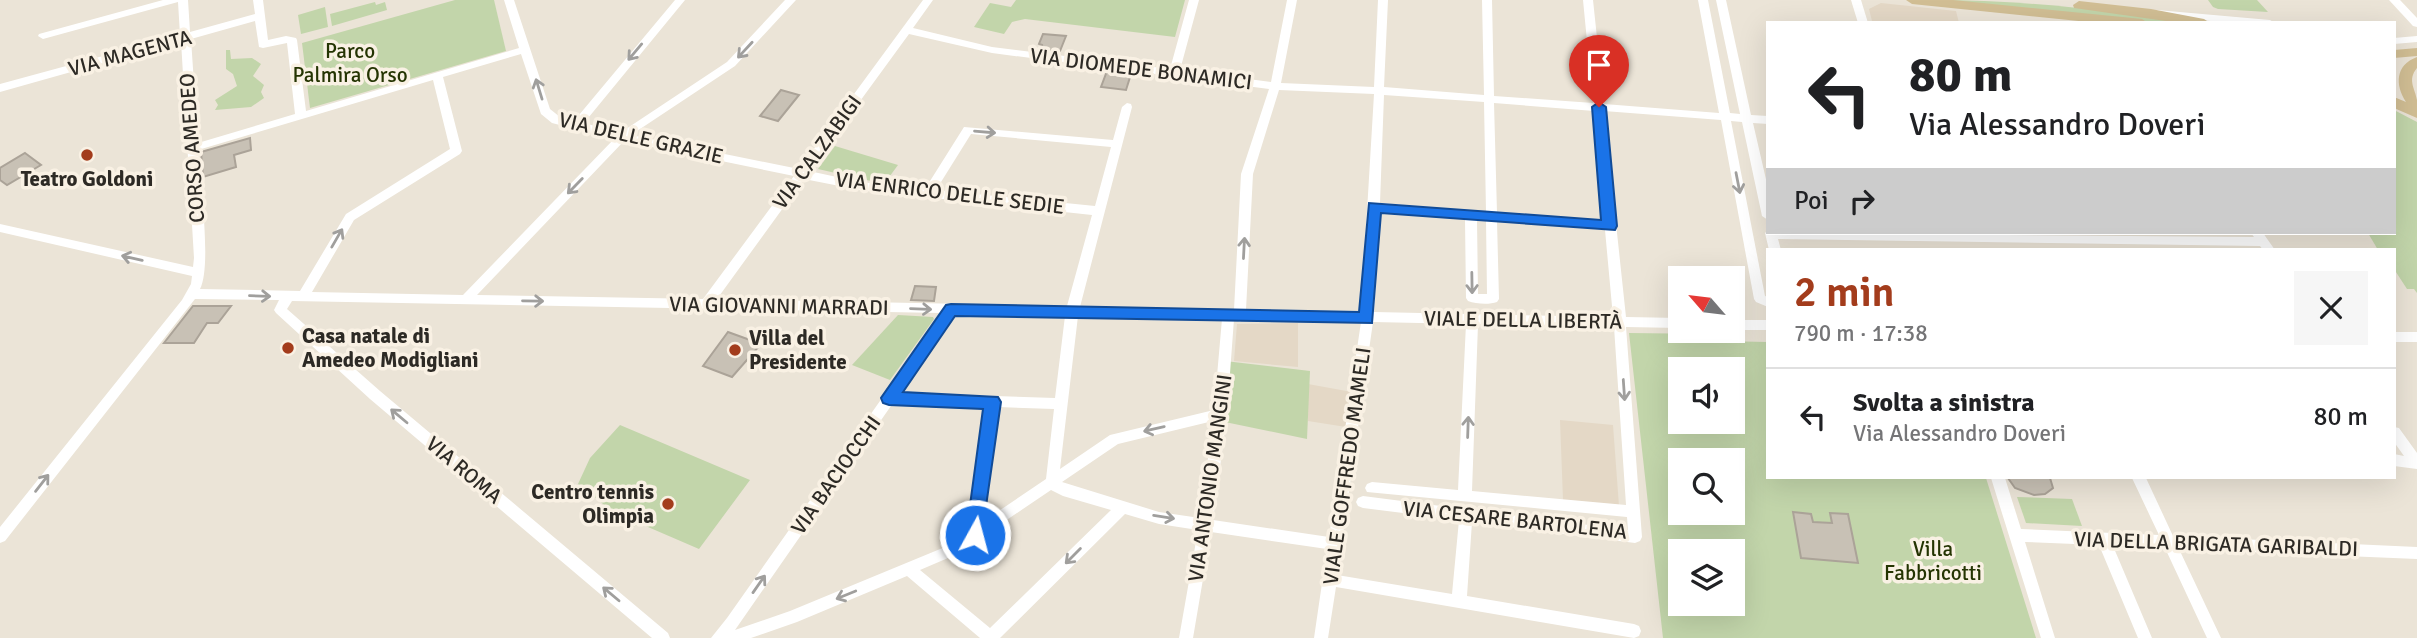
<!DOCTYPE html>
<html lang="it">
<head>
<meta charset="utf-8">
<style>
	body { margin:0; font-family:Signika,sans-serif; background:#f6f6f6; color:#202124; height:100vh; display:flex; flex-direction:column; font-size:26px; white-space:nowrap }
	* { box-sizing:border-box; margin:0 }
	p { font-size:23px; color:#757577 }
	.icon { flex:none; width:38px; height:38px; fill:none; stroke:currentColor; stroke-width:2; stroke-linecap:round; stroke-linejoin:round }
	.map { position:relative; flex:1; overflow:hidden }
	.sheet { position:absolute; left:1766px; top:248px; width:630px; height:231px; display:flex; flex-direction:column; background:#fff; border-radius:0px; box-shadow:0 7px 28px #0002 }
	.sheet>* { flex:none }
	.hud { position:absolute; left:1766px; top:21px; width:630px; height:214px; border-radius:0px; box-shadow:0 7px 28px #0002; background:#fff; color:#202124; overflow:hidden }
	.needle { width:46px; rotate:298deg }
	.fabs { position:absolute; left:1668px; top:266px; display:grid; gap:14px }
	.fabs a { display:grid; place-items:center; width:77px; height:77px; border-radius:0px; background:#fff; box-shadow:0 7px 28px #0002; font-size:35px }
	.pin { position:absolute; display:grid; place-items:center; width:60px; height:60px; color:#fff; margin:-72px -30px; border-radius:50% 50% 50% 0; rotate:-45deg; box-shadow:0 0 7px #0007 }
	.pin .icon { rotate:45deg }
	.me { position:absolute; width:77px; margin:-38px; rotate:7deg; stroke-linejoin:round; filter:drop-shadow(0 0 5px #0008) }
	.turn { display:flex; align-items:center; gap:24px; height:147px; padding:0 28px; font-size:32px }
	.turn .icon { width:91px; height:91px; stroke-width:2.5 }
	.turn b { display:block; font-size:49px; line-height:60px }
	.then { display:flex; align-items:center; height:66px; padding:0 28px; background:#0003; gap:14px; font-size:26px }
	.round { display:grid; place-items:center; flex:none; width:74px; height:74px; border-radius:0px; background:#f6f6f6 }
	.headline { display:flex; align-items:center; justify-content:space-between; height:119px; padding:0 28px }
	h1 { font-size:42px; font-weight:600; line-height:52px; color:#a33c1c }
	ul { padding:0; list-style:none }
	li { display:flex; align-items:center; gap:21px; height:98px; padding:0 28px; border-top:2px solid #e0e0e0 }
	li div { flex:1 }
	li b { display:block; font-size:26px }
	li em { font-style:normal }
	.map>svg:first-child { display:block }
	.built { fill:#e4d8c6 }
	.green { fill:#c2d5aa; fill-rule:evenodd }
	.building { fill:#c8c1b5; stroke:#aba398; stroke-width:2 }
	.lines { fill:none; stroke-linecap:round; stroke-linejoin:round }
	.minor { fill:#fff; fill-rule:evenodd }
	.major { fill:#d1be94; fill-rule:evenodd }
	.oneway { stroke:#a09f9d }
	.route { fill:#1a73e8; stroke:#114b97; stroke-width:2 }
	.poi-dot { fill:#a33c1c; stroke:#f9f1e4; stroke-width:2.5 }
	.labels { text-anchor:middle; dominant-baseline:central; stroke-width:7; stroke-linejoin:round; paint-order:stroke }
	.park-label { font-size:21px; fill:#243402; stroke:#f9f1e4 }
	.street-label { font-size:21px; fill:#2d2a25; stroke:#f9f1e4 }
	.poi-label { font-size:21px; font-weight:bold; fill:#2d2a25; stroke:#f9f1e4; text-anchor:start }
</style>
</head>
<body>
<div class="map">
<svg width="2417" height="638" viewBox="0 0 2417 638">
	<rect width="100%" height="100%" fill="#ebe4d7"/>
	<g class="built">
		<path d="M1881,3L1956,11L1959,23L1872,21L1869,9Z"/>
		<path d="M1298,323V367L1234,361L1237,324Z"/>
		<path d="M1308,384L1352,392L1346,427L1308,421V416L1302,415Z"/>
		<path d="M1560,420L1613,425L1619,506L1563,500Z"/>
	</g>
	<g class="green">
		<path d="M455,0H494L506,51L310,108L302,43Z"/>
		<path d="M1016,0H1185L1175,37L1025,19L1012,22L1004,34L974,27L990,3L1011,7Z"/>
		<path d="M1935,0C2019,0 2104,9 2187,23H2160Z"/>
		<path d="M2208,0H2257L2268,12L2218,9L2213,7Z"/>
		<path d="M375,2L376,5L385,2L387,10L332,26L330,14Z"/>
		<path d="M325,7L328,27L301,34L298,15Z"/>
		<path d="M226,50H230L231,59L252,58L261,64L253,76L264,85L261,92L264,98L251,107L215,110L218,105L215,100L237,86L233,74L226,69Z"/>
		<path d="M2394,110L2417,122V293L2414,289H2407L2394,269V250H2378L2368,233H2394Z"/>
		<path d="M835,146L898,165L884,184L818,169Z"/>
		<path d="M898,315L933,317L934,319L890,380L852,365Z"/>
		<path d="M1629,333L1712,334L1720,341L1767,342L1768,478H1986L2036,638H1663ZM1680,369H1732V422H1680ZM1680,460H1732V513H1680ZM1793,512L1811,514L1813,522L1832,523L1830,513L1848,514L1858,563L1802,558ZM1680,551H1732V604H1680Z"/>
		<path d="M1225,361L1310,371L1307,439L1220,421Z"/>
		<path d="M620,425L750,480L699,549L641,524L632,527L578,484L590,458Z"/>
		<path d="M2017,497L2072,499L2082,526L2026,523Z"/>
	</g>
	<g class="building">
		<path d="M1043,34L1066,36L1060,51L1041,49L1042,45L1039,44Z"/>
		<path d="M1107,71L1131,74L1126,90L1101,87Z"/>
		<path d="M781,90L799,95L778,121L760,116Z"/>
		<path d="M250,138L251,150L234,155L236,167L203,177L201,152Z"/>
		<path d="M25,153L41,165L7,185L0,180V168Z"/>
		<path d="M915,286L936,287L934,301L911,300Z"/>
		<path d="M193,306H231L218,323H207L194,343H164Z"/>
		<path d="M728,332L761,344L732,377L703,366Z"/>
		<path d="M2008,478H2050L2053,488L2045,494L2034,495L2015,488Z"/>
		<path d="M1793,512L1811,514L1813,522L1832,523L1830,513L1848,514L1858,563L1801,558Z"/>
	</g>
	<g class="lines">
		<g class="minor">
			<path d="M163,0H188L190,32L255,14L253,0H263L268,40L286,36L296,38L297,40L306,111L519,48L504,0H514L550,109L560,117L574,121L675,0H685L584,123L620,133L727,62L785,0H796L735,66L631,135L799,169L923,0H933L913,28L992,47L1170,69L1189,0H1199L1180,70L1271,82L1287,0H1297L1281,83L1374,87L1378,0H1388L1384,87L1484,95L1482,0H1492L1494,96L1593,103L1583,0H1593L1604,104L1719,113L1698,0H1708L1730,113L1740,114L1716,0H1726L1751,115L1768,116V124L1753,123L1768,188V220L1762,216L1742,122L1731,121L1765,296L1768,297V307L1756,302L1754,299L1721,120L1604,111L1626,317L1680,318V328L1626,327L1642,537L1640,541L1635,543L1472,522L1467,596L1634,624L1639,626L1641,631L1639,636L1634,638L1336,587L1328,638H1314L1327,549L1211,532L1193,638H1179L1198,530L1159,524L1125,514L1000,638H980L907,576L797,622L751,638H711L727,618L942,313L292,301L287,309L380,391L668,633L670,638H652L370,399L276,313L274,310L279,300L195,299L5,541L0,543V527L182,300L191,284L192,276L0,232V224L193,267L194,258L181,41L0,92V84L180,35L178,2L43,39L38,36L39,34ZM255,21L259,47L263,48L287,43L295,114L198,143L191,39ZM909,34L992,53L1269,89L1241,174L1234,310L1080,307L1132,107L1131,104L1127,103L1122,107L1113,140L964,127L925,189L860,182L809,171ZM521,54L541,114L552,123L614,139L463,295L312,292L354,220L460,154L462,151L443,77ZM433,80L450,149L346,214L300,291L200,289C212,267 200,179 198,150ZM1279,90L1374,94L1361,312L1246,310L1253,174ZM1384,95L1484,102L1486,212L1380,203ZM1494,103L1594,111L1604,221L1497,213ZM971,134L1111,147L1095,206L936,190ZM624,141L794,176L703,299L477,295ZM804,179L860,190L1092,215L1067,306L717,299ZM1380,212L1465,219L1466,298L1468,301C1476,304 1489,305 1497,302L1499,299L1497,221L1605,230L1613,317L1374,312ZM1477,220H1486L1487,294H1478ZM955,314L1065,316L1055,398L900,393ZM1078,316L1222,319L1214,410L1110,435L1060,469ZM1234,319L1240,322L1245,319L1361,322L1329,537L1213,520L1227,414ZM1373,322L1466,324L1458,490L1372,482L1367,484L1365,488L1367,492L1627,517L1628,530L1363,496L1358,498L1356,502L1358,506L1363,508L1459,520L1452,594L1337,575ZM1478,324L1614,327L1626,505L1472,491ZM893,403L985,407L969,531L945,547L790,611L735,630ZM998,407L1054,409L1046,479L984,521ZM1213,421L1200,518L1159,512L1062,482L1118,444ZM1051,490L1063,496L1111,510L990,628L920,570L955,555Z"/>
			<path d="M1851,0H1861L1868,23H1858Z"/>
			<path d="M2389,0H2400L2417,18V27L2413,26Z"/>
			<path d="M2157,10L2270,20L2275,23H2230L2153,15L2152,13Z"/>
			<path d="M2417,36V42L2394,44V38Z"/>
			<path d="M1768,230V233L2254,237L2251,233H2263L2275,250H2263L2260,246L1778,239L1781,250H1769L1765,233Z"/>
			<rect x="1732" y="320" width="36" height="10"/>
			<rect x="2394" y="332" width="23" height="10"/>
			<path d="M2394,427L2399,428L2417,453V469L2394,466V454L2404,456L2394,442Z"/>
			<path d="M1991,478H2005L2021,529L2159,535L2132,478H2146L2173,536L2417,547V559L2179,549L2221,638H2207L2165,548L2113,546L2152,638H2138L2099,545L2025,542L2055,638H2041Z"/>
		</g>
		<g class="major">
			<path d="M1906,0H1953L2142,19L2148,23H2098L1912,4Z"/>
			<path d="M2079,1L2151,9L2204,19L2210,23H2180L2074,8L2073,5Z"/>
			<path d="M2417,48V56L2394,58V50Z"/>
			<path d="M2417,57V68C2407,80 2415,88 2417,100C2417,106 2417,112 2417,118L2394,108V97L2406,102C2395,85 2395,65 2417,57Z"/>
		</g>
	</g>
	<defs><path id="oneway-shaft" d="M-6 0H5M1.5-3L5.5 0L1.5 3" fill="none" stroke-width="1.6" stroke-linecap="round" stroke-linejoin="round" transform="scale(1.75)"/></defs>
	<g class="oneway">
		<use href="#oneway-shaft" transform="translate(745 50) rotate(133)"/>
		<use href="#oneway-shaft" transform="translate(635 52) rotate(130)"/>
		<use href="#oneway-shaft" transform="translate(539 89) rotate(-107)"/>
		<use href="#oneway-shaft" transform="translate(985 132) rotate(5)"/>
		<use href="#oneway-shaft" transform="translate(1738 183) rotate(79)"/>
		<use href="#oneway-shaft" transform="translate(575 186) rotate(134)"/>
		<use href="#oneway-shaft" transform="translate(337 238) rotate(-60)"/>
		<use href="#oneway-shaft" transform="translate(1244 248) rotate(-87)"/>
		<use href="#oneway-shaft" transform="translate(132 258) rotate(-167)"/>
		<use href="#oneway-shaft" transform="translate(1472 283) rotate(89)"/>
		<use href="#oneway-shaft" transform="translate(260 296) rotate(2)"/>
		<use href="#oneway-shaft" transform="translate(533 301) rotate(1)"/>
		<use href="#oneway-shaft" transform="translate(921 309) rotate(2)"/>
		<use href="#oneway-shaft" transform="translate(1624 390) rotate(86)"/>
		<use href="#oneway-shaft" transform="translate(399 416) rotate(-140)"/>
		<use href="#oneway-shaft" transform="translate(1468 427) rotate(-88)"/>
		<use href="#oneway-shaft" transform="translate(1154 429) rotate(167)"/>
		<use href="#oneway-shaft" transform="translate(42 483) rotate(-52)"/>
		<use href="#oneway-shaft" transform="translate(1164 517) rotate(9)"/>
		<use href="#oneway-shaft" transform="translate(1073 556) rotate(135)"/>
		<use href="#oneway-shaft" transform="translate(759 584) rotate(-55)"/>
		<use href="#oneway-shaft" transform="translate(611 594) rotate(-140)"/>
		<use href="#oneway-shaft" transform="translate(846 595) rotate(158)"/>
	</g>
	<path class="route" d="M1599,102L1606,107L1617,226L1615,230L1381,213L1372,323L955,316L903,392L998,397L1001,402L981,541L975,543L969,541L966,535L983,409L889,405L883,403L881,398L946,305L951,304L1359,312L1369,203L1601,220L1592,107Z"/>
	<g class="poi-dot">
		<circle cx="87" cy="155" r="7"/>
		<circle cx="288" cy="348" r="7"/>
		<circle cx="735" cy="350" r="7"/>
		<circle cx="668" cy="504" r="7"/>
	</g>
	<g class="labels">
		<g class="park-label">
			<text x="350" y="51">Parco<tspan x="350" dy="24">Palmira Orso</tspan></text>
			<text x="1933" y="549">Villa<tspan x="1933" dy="24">Fabbricotti</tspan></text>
		</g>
		<g class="street-label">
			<text transform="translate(130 53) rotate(-15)">VIA MAGENTA</text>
			<text transform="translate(1141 69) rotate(7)">VIA DIOMEDE BONAMICI</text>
			<text transform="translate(641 138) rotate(13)">VIA DELLE GRAZIE</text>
			<text transform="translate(192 148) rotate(-94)">CORSO AMEDEO</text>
			<text transform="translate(817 152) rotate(-54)">VIA CALZABIGI</text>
			<text transform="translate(950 193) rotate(7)">VIA ENRICO DELLE SEDIE</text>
			<text transform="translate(779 306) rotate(1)">VIA GIOVANNI MARRADI</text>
			<text transform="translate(1523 320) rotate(1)">VIALE DELLA LIBERTÀ</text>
			<text transform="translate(1347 466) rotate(-82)">VIALE GOFFREDO MAMELI</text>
			<text transform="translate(464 470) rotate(40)">VIA ROMA</text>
			<text transform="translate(836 475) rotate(-55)">VIA BACIOCCHI</text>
			<text transform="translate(1210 478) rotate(-82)">VIA ANTONIO MANGINI</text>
			<text transform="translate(1515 520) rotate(6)">VIA CESARE BARTOLENA</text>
			<text transform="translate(2216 544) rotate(2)">VIA DELLA BRIGATA GARIBALDI</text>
		</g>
		<g class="poi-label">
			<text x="87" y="179" text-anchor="middle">Teatro Goldoni</text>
			<text x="302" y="336">Casa natale di<tspan x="302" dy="24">Amedeo Modigliani</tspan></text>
			<text x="749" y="338">Villa del<tspan x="749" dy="24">Presidente</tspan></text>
			<text x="654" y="492" text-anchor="end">Centro tennis<tspan x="654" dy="24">Olimpia</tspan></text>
		</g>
	</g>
</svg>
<div class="fabs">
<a><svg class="needle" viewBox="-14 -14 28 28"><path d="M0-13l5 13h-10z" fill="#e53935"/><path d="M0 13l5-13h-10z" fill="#757577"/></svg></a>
<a><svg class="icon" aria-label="sound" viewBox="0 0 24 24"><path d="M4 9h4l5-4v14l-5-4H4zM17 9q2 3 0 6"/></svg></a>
<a><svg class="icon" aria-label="search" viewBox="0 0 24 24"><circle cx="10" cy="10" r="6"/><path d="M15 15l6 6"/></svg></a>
<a><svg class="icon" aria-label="layers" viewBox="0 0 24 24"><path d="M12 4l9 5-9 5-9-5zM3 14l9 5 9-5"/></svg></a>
</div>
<div class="pin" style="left:1599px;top:107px;background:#d93025"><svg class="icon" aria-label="arrive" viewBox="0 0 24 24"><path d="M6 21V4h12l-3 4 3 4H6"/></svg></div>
<svg class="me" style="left:975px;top:535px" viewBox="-20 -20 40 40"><circle r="17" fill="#1a73e8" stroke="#fff" stroke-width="3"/><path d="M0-11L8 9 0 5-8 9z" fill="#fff"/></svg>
<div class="hud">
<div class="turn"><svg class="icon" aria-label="left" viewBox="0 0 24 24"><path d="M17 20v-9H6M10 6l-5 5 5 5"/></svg><div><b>80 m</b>Via Alessandro Doveri</div></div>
<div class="then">Poi<svg class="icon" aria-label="right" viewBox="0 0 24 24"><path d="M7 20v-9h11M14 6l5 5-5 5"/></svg></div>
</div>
<section class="sheet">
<div class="headline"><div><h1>2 min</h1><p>790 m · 17:38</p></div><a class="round"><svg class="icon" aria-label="close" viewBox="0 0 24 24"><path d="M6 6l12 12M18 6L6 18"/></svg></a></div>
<ul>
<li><svg class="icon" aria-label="left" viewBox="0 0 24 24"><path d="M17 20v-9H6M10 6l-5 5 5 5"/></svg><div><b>Svolta a sinistra</b><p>Via Alessandro Doveri</p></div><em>80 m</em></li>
</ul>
</section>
</div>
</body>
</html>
